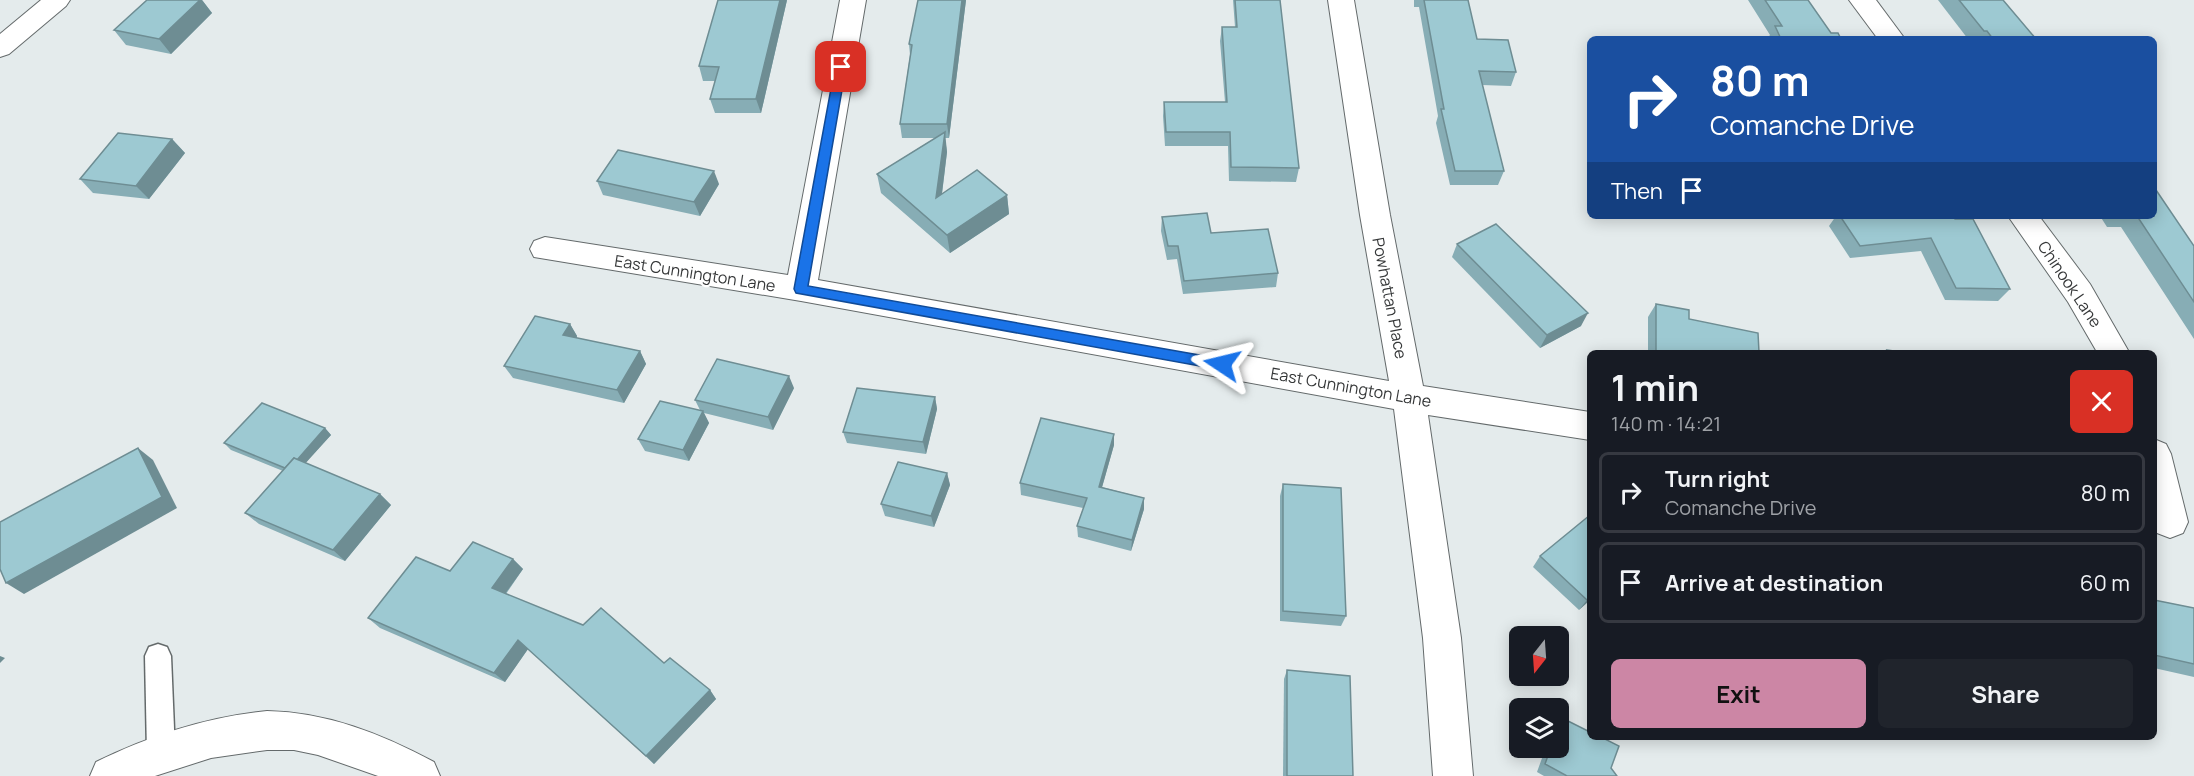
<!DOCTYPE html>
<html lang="en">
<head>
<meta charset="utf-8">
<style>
	body { margin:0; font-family:Manrope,sans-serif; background:#20242c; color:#f1f3f6; height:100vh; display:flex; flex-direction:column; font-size:22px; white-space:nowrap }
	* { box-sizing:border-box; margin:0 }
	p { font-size:20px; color:#9ea1a6 }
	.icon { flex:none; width:33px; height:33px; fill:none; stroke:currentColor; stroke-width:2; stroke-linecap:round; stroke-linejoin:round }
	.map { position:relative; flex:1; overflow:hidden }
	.sheet { position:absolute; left:1587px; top:350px; width:570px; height:390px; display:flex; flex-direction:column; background:#171b24; border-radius:9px; box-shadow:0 3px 15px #0003 }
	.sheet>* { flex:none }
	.top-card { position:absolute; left:1587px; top:36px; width:570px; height:183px; border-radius:9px; box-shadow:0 3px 15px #0003; background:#1a4fa0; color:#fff; overflow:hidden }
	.needle { width:39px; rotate:197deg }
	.tools { position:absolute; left:1509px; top:626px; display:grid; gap:12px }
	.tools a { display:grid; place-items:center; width:60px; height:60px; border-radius:9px; background:#171b24; box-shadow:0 3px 15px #0003; font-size:30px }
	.pin { position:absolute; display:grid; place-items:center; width:51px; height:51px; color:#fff; margin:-26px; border-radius:12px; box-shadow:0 3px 9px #0006 }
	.me { position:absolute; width:66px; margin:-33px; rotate:280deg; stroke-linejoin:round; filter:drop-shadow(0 0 4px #0008) }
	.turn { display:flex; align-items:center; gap:21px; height:126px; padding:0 24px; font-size:27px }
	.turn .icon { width:78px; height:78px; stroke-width:2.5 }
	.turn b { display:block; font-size:42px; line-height:51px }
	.then { display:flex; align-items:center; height:57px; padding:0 24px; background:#0003; gap:12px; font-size:22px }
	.round { display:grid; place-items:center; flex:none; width:63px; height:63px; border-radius:9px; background:#20242c }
	.summary { display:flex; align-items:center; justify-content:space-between; height:102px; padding:0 24px }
	h1 { font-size:36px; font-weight:700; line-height:45px }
	.primary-button { display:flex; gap:12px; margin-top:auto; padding:12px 24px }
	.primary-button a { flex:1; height:69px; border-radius:9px; background:#cc86a5; color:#111; font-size:24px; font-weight:700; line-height:69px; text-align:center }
	.primary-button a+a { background:#20242c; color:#f1f3f6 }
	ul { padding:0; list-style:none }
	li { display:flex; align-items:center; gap:18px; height:81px; margin:0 12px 9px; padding:0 12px; border:3px solid #363941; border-radius:9px }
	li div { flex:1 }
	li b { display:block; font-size:22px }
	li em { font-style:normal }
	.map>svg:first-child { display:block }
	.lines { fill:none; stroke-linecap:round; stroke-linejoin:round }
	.service-casing { stroke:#646a6b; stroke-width:3 }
	.minor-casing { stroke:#646a6b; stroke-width:2 }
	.secondary-casing { stroke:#646a6b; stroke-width:2 }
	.service { fill:#fff; fill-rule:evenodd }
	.minor { fill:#fff; fill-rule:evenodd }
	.secondary { fill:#fff; fill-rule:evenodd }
	.wall { fill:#87adb5 }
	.shaded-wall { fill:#6e8d93 }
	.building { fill:#9dc9d2; stroke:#6e8d93; stroke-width:1.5 }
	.route { fill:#1a73e8; stroke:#114b97; stroke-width:1.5 }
	.labels { text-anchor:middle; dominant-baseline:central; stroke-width:4.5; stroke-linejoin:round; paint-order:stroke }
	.street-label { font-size:16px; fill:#363839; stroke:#fff }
</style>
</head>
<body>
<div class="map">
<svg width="2194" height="776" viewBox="0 0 2194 776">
	<rect width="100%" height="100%" fill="#e4ebec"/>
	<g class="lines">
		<defs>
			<path id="service" d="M158,644L167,647L171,656L175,753L171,763L161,767L151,763L147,753L145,656L149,647Z"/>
			<g id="minor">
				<path d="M840,0H866L818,280L1389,381L1360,215L1328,0H1354L1390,215L1423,386L1590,412V440L1428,415L1461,638L1473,776H1433L1423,638L1394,409L801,301L534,257L530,249L534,241L545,237L788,275Z"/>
				<path d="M1849,0H1876L1905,39H1878Z"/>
				<path d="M2008,216H2039L2090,284L2129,352H2097L2068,302Z"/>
				<path d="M2154,439L2166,444L2171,454L2188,522L2183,533L2170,538L2157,533L2154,526Z"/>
				<path d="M267,711C327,712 382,734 434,762L440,776H378L318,755L294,750H267L211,758L155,776H90L96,762C151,735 206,717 267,711Z"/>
			</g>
			<path id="secondary" d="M41,0H70L66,6L9,54L0,57V34Z"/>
		</defs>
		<use href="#service" class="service-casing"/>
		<use href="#minor" class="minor-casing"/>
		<use href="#secondary" class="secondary-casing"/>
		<use href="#service" class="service"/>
		<use href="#minor" class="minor"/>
		<use href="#secondary" class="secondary"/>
	</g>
	<g class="wall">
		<path d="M147,0H202L212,13L171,54L126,45L114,30Z"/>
		<path d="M787,0L761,113H715L710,99L715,81H703L699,66Z"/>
		<path d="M966,0L949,138H945L947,152L942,194L1007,195L1009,214L950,253L881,193L877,174L935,138H902L900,124L910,55L909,44Z"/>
		<path d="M1233,0H1280L1299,168L1296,182L1229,181L1228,146H1165L1163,116L1164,102H1225L1220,41L1222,27H1235Z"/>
		<path d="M1414,0H1468L1477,39L1516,72L1511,86L1482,85L1504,171L1498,185H1450L1436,123L1438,116L1419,7H1414Z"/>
		<path d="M1748,0H1808L1831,33L1841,39H1767L1770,35Z"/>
		<path d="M1938,0H2003L2036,39H1968Z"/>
		<path d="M172,139L185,153L149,199L93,193L80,179Z"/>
		<path d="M597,181L719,184L700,216L603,195Z"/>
		<path d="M1836,216H1954L2010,289L1998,301L1945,300L1921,251L1850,258L1829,226Z"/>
		<path d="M2100,216H2154L2194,246V339L2121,227H2107Z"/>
		<path d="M1162,217L1211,233L1278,273L1276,287L1183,294L1177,259L1167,260L1161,231Z"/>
		<path d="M1457,244L1581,326L1540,348L1452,257Z"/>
		<path d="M1656,304L1689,319L1759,352H1648V317Z"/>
		<path d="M570,324L577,336V338L640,351L646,364L624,403L513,378L504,366Z"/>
		<path d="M794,388L773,430L704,413L709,423L689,461L645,451L638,439L700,410L695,400Z"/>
		<path d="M935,397L937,409L926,454L847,443L843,432Z"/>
		<path d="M325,428L331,435L305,463L380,494L391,505L345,561L259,524L245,513L283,471L231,450L224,443Z"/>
		<path d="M1114,434V445L1102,487L1144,498V509L1131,551L1078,537L1077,526L1083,508L1021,495L1020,483Z"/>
		<path d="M947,473L950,485L934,527L885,516L881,504Z"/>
		<path d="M1283,484L1346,616L1341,626L1280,621V496Z"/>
		<path d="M1540,556L1590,600L1579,610L1533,567Z"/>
		<path d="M513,559L523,569L506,594L664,663L710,690L716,699L654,764L528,649L505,682L380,628L368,618L450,571Z"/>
		<path d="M2154,600L2194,608V677L2154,668Z"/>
		<path d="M1287,670L1353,776H1283L1284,679Z"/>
		<path d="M1562,718L1611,768L1617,776H1544L1537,772L1546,747H1558V722Z"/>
		<path d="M2104,736H2124L2118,739Z"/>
	</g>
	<g class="shaded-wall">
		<path d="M200,0H202L212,13L171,54L159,39Z"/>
		<path d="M780,0H787L761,113L756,99Z"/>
		<path d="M962,0H966L949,138L947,124Z"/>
		<path d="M945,132L947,152L939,217L936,198Z"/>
		<path d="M172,139L185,153L149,199L136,186Z"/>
		<path d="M714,171L719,184L700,216L694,202Z"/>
		<path d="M1007,195L1009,214L950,253L947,235Z"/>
		<path d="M1588,313L1581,326L1540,348L1547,335Z"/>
		<path d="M570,324L577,336L571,347L563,335Z"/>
		<path d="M640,351L646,364L624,403L617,390Z"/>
		<path d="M789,376L794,388L773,430L768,417Z"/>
		<path d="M935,397L937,409L926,454L923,442Z"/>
		<path d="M703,411L709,423L689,461L683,450Z"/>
		<path d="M325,428L331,435L294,476L288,470Z"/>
		<path d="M1114,434V445L1099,498V487Z"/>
		<path d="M138,448L153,460L177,508L24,594L6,583Z"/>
		<path d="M947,473L950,485L934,527L931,516Z"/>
		<path d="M380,494L391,505L345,561L333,550Z"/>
		<path d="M1144,498V509L1131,551L1132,540Z"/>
		<path d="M513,559L523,569L502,598L492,588Z"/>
		<path d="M1590,597V600L1579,610L1587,600Z"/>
		<path d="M518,640L528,649L505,682L494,673Z"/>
		<path d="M0,656L5,658L0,663Z"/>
		<path d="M710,690L716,699L654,764L646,756Z"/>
	</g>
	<g class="building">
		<path d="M147,0H200L159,39L114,30Z"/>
		<path d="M718,0H780L756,99H710L719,67L699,66Z"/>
		<path d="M918,0H962L947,124H900L912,45L909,44Z"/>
		<path d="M1235,0H1280L1299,168L1231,167L1230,132H1166L1164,102H1227L1222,27H1237Z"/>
		<path d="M1424,0H1468L1477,39L1508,40L1516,72L1479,71L1504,171H1455L1441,109H1444Z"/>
		<path d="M1765,0H1808L1831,33H1838L1841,39H1781L1775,26H1782Z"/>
		<path d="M1959,0H2003L2036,39H1993L1987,31H1984Z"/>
		<path d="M945,132L936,198L977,170L1007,195L947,235L877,174Z"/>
		<path d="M118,133L172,139L136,186L80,179Z"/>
		<path d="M618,150L714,171L694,202L597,181Z"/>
		<path d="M2154,187L2194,246V302L2137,216H2154Z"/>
		<path d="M1207,213L1211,233L1268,229L1278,273L1184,281L1178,246H1168L1162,217Z"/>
		<path d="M1840,216H1954L1955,219H1973L2010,289L1956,288L1931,238L1860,246Z"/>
		<path d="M1496,224L1588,313L1547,335L1457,244Z"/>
		<path d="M1656,304L1689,310V319L1758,333L1759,352H1656Z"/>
		<path d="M535,316L570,324L563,335L640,351L617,390L504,366Z"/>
		<path d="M1887,350L1901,352H1888Z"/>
		<path d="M717,359L789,376L768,417L695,400Z"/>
		<path d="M857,388L935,397L923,442L843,432Z"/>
		<path d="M660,401L703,411L683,450L638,439Z"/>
		<path d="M262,403L325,428L297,460L294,458L285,468L224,443Z"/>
		<path d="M1041,418L1114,434L1099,487L1144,498L1132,540L1077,526L1087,498L1020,483Z"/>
		<path d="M138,448L162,497L6,583L0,569V522Z"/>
		<path d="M294,458L380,494L333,550L245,513Z"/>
		<path d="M898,462L947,473L931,516L881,504Z"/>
		<path d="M1283,484L1341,488L1346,616L1283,611Z"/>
		<path d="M1590,515V597L1587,600L1540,556Z"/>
		<path d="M473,542L513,559L492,588L583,625L601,608L664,663L670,658L710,690L646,756L518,640L494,673L368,618L416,557L450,571Z"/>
		<path d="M2154,600L2194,608V664L2154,655Z"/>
		<path d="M1287,670L1350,676L1353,776H1287Z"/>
		<path d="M1562,718L1590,732V736H1599L1619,746L1611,768L1617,776H1567L1545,764L1551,747H1558V727Z"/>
	</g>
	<path class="route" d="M841,63L846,67L808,286L1222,359L1229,364L1227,368L1222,370L796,293L794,289L835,67Z"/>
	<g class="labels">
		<g class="street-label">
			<text transform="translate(695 273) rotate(9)">East Cunnington Lane</text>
			<text transform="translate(2070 284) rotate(56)">Chinook Lane</text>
			<text transform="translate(1390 298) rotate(79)">Powhattan Place</text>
			<text transform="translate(1351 387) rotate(10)">East Cunnington Lane</text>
		</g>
	</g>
</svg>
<div class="tools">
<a><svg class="needle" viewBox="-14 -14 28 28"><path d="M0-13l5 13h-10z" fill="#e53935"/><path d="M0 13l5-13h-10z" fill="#9ea1a6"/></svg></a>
<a><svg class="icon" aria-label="layers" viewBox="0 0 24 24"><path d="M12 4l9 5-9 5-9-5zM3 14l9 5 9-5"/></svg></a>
</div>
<div class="pin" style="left:841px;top:67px;background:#d93025"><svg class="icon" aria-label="arrive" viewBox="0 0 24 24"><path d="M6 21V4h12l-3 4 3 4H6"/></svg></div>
<svg class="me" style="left:1222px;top:364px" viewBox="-20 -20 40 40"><path d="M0-17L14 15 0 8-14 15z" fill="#1a73e8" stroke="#fff" stroke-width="4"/></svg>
<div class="top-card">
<div class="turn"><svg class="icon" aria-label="right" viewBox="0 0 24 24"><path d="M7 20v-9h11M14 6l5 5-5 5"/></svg><div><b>80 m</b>Comanche Drive</div></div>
<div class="then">Then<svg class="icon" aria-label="arrive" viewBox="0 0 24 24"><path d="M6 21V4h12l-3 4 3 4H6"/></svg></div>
</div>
<section class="sheet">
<div class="summary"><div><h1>1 min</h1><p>140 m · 14:21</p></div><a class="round" style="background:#d93025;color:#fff"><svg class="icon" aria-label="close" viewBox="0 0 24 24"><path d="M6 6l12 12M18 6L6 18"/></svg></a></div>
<ul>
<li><svg class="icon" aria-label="right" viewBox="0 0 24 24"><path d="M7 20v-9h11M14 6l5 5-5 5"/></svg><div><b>Turn right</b><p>Comanche Drive</p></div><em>80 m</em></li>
<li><svg class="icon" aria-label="arrive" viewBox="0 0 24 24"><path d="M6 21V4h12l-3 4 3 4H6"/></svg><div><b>Arrive at destination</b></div><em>60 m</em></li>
</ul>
<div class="primary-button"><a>Exit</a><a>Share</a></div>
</section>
</div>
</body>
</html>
